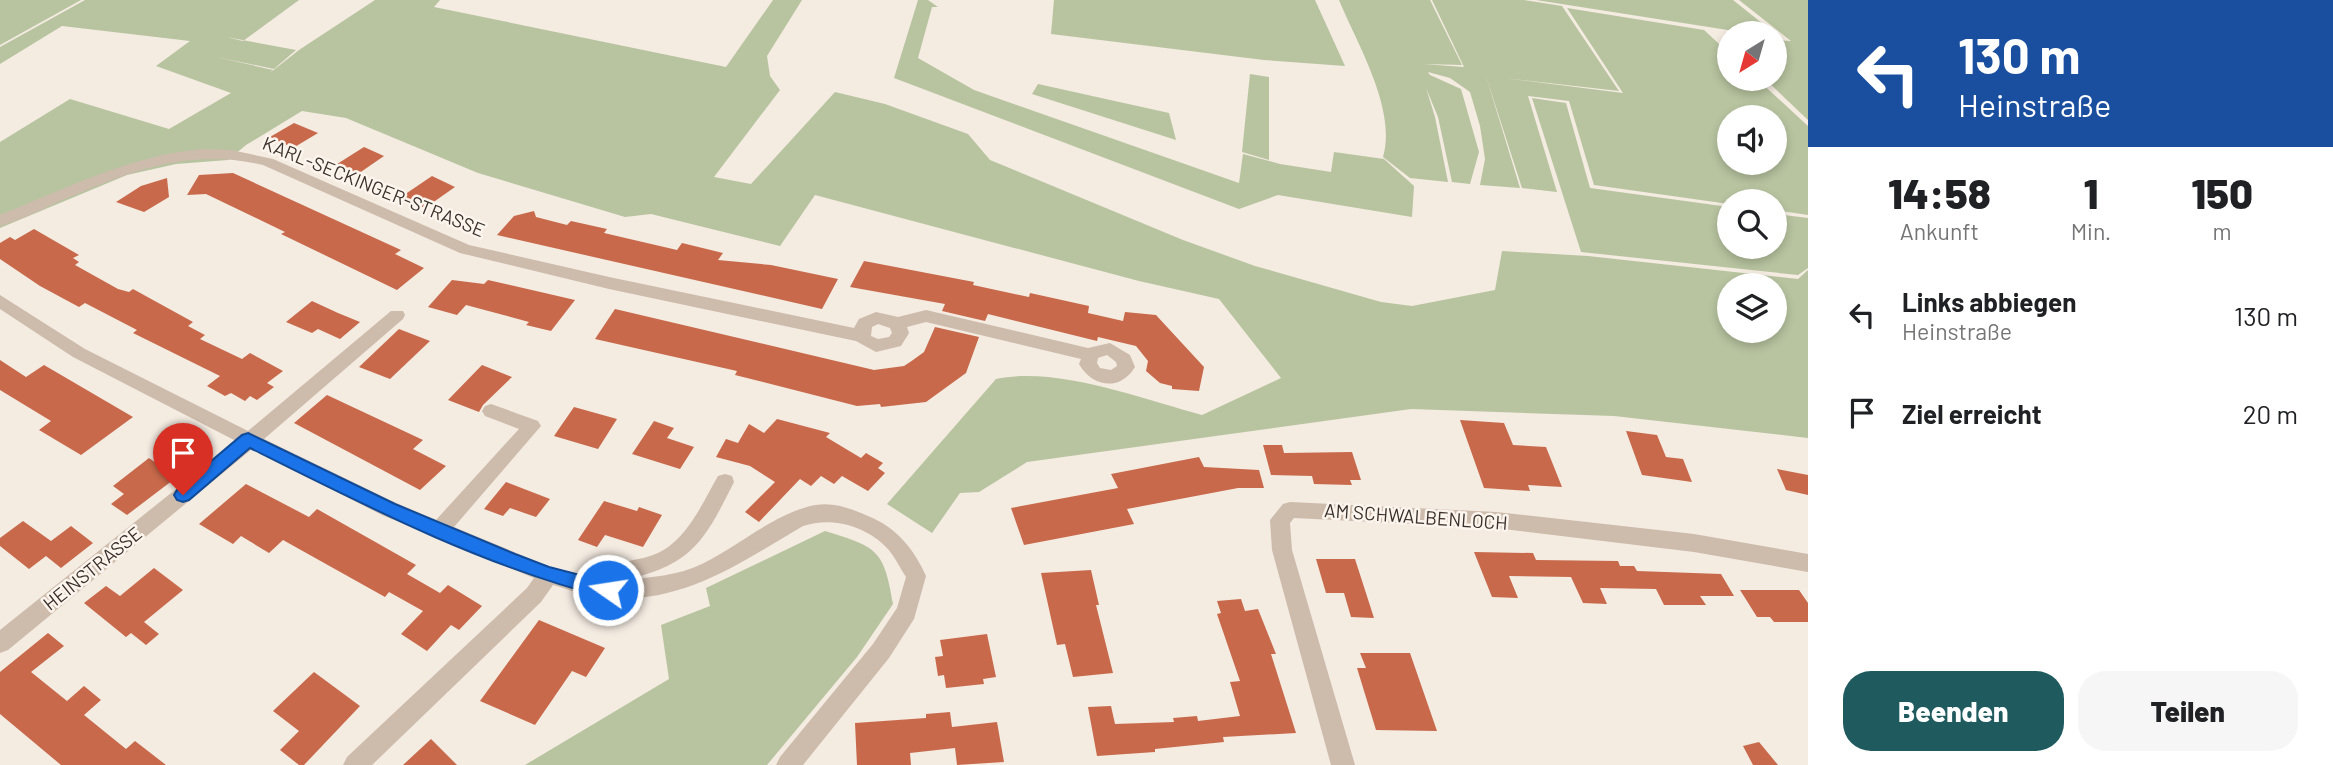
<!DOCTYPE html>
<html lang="de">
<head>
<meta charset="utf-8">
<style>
	body { margin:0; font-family:Barlow,sans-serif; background:#f6f6f6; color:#202124; height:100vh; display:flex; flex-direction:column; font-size:26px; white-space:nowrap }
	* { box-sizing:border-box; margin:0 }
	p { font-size:23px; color:#757577 }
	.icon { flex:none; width:38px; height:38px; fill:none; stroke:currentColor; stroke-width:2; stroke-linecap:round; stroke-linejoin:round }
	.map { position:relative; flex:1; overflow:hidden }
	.details { display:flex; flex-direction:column; background:#fff; width:525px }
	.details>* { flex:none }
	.banner { background:#1a4fa0; color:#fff; overflow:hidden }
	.needle { width:46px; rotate:217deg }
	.buttons { position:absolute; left:1717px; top:21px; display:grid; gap:14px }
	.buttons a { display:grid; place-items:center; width:70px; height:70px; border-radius:50%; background:#fff; box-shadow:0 4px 10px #0003; font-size:35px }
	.pin { position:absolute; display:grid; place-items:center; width:60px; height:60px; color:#fff; margin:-72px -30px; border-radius:50% 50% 50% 0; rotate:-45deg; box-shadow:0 0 7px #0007 }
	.pin .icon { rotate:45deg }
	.me { position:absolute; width:77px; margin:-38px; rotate:283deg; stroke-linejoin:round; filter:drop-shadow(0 0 5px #0008) }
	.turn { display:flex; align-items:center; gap:24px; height:147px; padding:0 35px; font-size:32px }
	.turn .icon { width:91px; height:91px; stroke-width:2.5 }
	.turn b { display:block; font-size:49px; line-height:60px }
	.eta { display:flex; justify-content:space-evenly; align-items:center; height:119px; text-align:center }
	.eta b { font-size:42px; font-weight:800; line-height:49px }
	.primary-button { display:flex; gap:14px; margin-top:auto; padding:14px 35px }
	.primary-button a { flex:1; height:80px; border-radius:28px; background:#1f5a5e; color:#fff; font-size:28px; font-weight:800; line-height:80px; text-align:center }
	.primary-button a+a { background:#f6f6f6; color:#202124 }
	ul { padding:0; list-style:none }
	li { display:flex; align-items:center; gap:21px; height:98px; padding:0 35px }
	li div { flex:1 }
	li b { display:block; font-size:26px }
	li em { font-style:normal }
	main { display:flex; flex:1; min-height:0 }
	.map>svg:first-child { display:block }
	.green { fill:#b8c4a0; fill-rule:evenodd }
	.building { fill:#c8694b }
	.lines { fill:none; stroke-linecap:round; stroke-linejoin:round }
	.minor { fill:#cdbbac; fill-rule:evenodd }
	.route { fill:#1a73e8; stroke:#114b97; stroke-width:2 }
	.labels { text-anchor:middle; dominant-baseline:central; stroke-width:5; stroke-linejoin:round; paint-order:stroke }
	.street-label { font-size:19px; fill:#3b302b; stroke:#fbf5ee }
</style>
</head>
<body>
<main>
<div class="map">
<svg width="1808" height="765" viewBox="0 0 1808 765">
	<rect width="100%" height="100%" fill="#f4ebe1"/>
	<g class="green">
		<path d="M0,0H81L0,45Z"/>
		<path d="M85,0H299L243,41L226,37L296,50L274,69L216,57L273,70L271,72L299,50L375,0H440L434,7L726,67L773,0H802L767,56L770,76L780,90L714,177L751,184L835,92L885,104L968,134L990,160L1183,240L1255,266L1381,302L1412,306L1495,290L1502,251L1588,256L1798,279L1808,270V438L1614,416L1411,409L1027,462L979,492L960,493L932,533L887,504L996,379C1057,366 1142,399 1202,415L1281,378L1219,299L1139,281L815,195L780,246L651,214L625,217L478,173L346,118L302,111L246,145L228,160L176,164L127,175L0,228V142L70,99L169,129L231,93L156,66L190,41L62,26L0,64V47ZM1729,285H1774V331H1729Z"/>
		<path d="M918,0H928L938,7H932L918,58L974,90L1239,183L1243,154L1280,164L1331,172L1334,152L1384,159L1414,186L1412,217L1278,195L1239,209L894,78Z"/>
		<path d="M1054,0H1315L1345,66L1264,60L1051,34Z"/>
		<path d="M1339,0H1430L1462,65L1423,64L1464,67L1432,0H1524L1562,6L1619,91L1504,78L1623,93L1567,8L1704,30L1729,53V79H1757L1808,126V215L1775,210L1774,201H1729V204L1594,185L1569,101L1528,96L1557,192L1522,188L1486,76L1520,188L1480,185L1485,159L1480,126L1470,92L1450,78L1428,72L1430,75L1461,89L1479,152L1470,184L1452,182L1438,117L1426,88L1435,117L1448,182L1410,178L1383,157C1397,109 1357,44 1339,0ZM1729,117H1774V163H1729Z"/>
		<path d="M1536,0H1733L1782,39L1775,38L1774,33H1747Z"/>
		<path d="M1739,0H1808V120L1765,79H1774L1775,40L1791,41Z"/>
		<path d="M1250,74L1269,77V160L1242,152Z"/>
		<path d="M1038,84L1169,113L1176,140L1032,94Z"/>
		<path d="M1532,98L1566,103L1590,188L1729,207V247H1774L1775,214L1808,218V268L1798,275L1581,252Z"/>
		<path d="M825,531C877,547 884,549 893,604L857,657L767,765H525L669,679L661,625L710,606L706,588Z"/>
	</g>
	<g class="building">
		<path d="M294,123L318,133L293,148L270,137Z"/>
		<path d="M364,147L384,156L355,176L334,166Z"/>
		<path d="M233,173L401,250L395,254L424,268L397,290L281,234L285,232L206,194L187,195L199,175Z"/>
		<path d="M432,176L455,187L425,208L401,197Z"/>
		<path d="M167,178L169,197L144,212L116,202L141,186Z"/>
		<path d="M534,211L536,217L567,225L571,221L607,229L604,233L677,250L682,243L723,253L718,260L771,265L838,279L822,309L497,235L514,216Z"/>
		<path d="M34,229L79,255L73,258L79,262L75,265L118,289L129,292L133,289L193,322L188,326L205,335L200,339L242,359L250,353L283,371L267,383L274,387L257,400L250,396L245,401L231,393L225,396L207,386L220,376L133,333L137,330L85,303L79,307L40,286L0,259V243L10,237L15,240Z"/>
		<path d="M864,261L974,282L973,285L1029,297L1030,293L1089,306L1088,313L1123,321L1125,312L1156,315L1204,367L1199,391L1172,389V386L1160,383L1146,371L1148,361L1136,346L1098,337L1097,341L988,314L985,321L942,311L945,304L850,287Z"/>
		<path d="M452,280L484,284L488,280L575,300L551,331L526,325L529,322L466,305L457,315L428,307Z"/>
		<path d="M312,301L338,313L360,322L340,339L318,329L312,333L286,322Z"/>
		<path d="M615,309L874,370L904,366L913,360L924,352L935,327L979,337L966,373L926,402L881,407L880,404L857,406L735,375L737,371L595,339Z"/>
		<path d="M399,329L430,341L390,379L359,367Z"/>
		<path d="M0,360L26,377L44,365L133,417L81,455L39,430L51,421L0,390Z"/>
		<path d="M482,365L512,377L483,405L479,412L448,400Z"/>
		<path d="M327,395L423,440L413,449L446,466L420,490L294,423Z"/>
		<path d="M574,407L617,419L598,449L554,436Z"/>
		<path d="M777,419L830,433L826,437L861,458L866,453L883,463L878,468L885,473L868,491L842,476L834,484L821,476L811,486L800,479L759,522L745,512L775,482L750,466L716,457L726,439L738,443L749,424L764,433Z"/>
		<path d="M1460,420L1504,423L1513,445L1546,447L1562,487L1528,485L1530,491L1484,488Z"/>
		<path d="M654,421L674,428L667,438L694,447L680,469L632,454Z"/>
		<path d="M1626,431L1657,435L1666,457L1683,459L1692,482L1642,475Z"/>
		<path d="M1263,445H1282L1284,453L1352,452L1361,480H1350L1352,485L1314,484L1312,476L1271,475Z"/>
		<path d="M1199,457L1204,467L1259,470L1264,488H1238L1127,509L1134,524L1024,545L1011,508L1118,488L1111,474Z"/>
		<path d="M149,458L177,477L127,515L111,504L124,494L113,486Z"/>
		<path d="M1777,469L1808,475V495L1786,490Z"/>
		<path d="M506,482L550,499L536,517L510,508L503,516L484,509Z"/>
		<path d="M246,484L309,517L317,509L416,565L407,574L440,593L448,585L482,606L459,630L451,625L427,651L401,634L423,611L389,592L385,597L283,540L269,553L241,536L233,544L199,524Z"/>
		<path d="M604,501L637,511L639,507L662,515L643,547L605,535L597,547L578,540Z"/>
		<path d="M23,521L51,541L71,526L93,543L61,568L46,556L29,569L0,546V538Z"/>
		<path d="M1474,552L1533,553L1536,560L1618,561L1620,566H1634L1637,571L1721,574L1734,596H1700L1706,605H1664L1656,589L1600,588L1607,604L1583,603L1571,577L1509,576L1518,598L1492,597Z"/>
		<path d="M1316,559H1355L1374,618L1351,617L1344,593H1326Z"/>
		<path d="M154,568L183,590L144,622L159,634L146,645L131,633L126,637L84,603L106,586L120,596Z"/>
		<path d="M1091,570L1099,605H1096L1113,673L1073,677L1065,644L1057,645L1041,573Z"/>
		<path d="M1740,590H1799L1808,603V622H1774L1770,617H1757Z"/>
		<path d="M1241,599L1245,611L1258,609L1276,654H1271L1296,733L1223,737L1224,742L1155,749V752L1097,756L1088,707L1111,706L1115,724L1174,722L1173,718L1197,716L1198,721L1240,716L1230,682L1240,681L1217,614L1221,613L1217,601Z"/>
		<path d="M539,620L605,648L586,677L572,671L535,725L480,701Z"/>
		<path d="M48,633L64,646L31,672L67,701L84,686L101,700L84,715L126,749L135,741L166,765H61L0,714V672Z"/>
		<path d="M987,634L996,677L983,679L984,684L946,688L944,675L938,676L935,657L943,656L940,640Z"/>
		<path d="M1360,653H1410L1437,731L1376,730L1357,668H1366Z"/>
		<path d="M314,672L360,706L304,765H299L280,750L299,731L273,711Z"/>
		<path d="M950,712L952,727L997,722L1004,762L957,765L955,748L910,753L911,765H857L855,723L926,718V714Z"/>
		<path d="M431,739L457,765H403Z"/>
		<path d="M1759,742L1778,765H1753L1743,746Z"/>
	</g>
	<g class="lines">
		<g class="minor">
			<path d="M203,149L231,150L273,159L469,245L609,277L854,328L859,319L876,312L898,317L926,310L1088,348L1110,343L1130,355L1135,367C1120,392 1092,387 1079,364L1081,359L926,322L907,327L909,333L901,346L876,352L856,341L609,289L460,253L263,165C187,147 129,172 60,201C41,210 21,220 0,226V215C65,189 131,155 203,149ZM878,324L890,328L892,333L889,337L878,339L871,336L872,327ZM1107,355L1116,362L1117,366L1111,370L1100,368L1097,363L1098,358Z"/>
			<path d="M0,295L85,349L248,431L391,311H403L405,315L403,319L264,439L396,503L436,520L519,429L485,416L482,411L485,406L491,404L538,421L541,426L454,527L550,567L603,580L610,566C624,561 639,560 653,555C685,544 702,504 718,476L725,474L732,476L734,482C704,542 692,565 624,580C651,577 677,576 702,564C737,547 778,511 816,505C834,502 852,509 868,516C896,527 914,549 926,576L914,619L889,658L803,765H776L780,757L873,644L897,608L906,577C900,568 895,557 888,549C867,526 832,516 803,526C738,564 688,601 610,599C592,599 571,590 553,585L541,602L372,765H343L347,757L527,588L534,578L382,515L252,449L8,650L0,653V630L236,441L73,357L0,309Z"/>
			<path d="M1290,502L1496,512L1694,534L1808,554V572L1694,552L1496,528L1294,518L1290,523L1292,550L1355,765H1331L1272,550L1270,520L1283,504Z"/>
		</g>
	</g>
	<path class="route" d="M248,433L395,504L515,554L549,567L615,584L618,590L615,596L608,598C482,566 366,506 250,448L189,500L183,502L177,500L174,495L177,490L242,435Z"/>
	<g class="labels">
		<g class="street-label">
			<text transform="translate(374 186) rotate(22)">KARL-SECKINGER-STRASSE</text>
			<text transform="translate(1416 516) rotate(4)">AM SCHWALBENLOCH</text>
			<text transform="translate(92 568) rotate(-39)">HEINSTRASSE</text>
		</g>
	</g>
</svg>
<div class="buttons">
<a><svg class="needle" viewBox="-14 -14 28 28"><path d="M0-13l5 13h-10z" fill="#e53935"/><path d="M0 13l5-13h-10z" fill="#757577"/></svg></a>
<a><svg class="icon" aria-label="sound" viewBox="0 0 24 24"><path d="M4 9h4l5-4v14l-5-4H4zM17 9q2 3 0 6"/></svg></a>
<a><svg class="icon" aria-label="search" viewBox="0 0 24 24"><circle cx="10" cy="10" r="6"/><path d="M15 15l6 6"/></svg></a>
<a><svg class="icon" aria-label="layers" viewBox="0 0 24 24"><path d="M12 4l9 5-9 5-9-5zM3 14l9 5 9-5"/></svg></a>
</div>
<div class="pin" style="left:183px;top:495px;background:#d93025"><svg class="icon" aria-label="arrive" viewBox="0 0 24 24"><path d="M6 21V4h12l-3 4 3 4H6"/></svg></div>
<svg class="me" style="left:608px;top:590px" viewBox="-20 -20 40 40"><circle r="17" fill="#1a73e8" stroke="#fff" stroke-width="3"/><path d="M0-11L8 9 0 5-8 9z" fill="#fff"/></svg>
</div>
<section class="details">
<div class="banner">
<div class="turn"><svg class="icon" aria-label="left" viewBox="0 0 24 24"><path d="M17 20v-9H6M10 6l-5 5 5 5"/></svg><div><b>130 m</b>Heinstraße</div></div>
</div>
<div class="eta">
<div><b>14:58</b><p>Ankunft</p></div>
<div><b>1</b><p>Min.</p></div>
<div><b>150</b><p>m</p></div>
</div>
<ul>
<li><svg class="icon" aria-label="left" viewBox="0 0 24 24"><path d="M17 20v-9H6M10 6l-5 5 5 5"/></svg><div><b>Links abbiegen</b><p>Heinstraße</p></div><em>130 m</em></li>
<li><svg class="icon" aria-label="arrive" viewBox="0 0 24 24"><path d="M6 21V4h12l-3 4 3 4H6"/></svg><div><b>Ziel erreicht</b></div><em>20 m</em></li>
</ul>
<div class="primary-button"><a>Beenden</a><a>Teilen</a></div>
</section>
</main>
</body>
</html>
